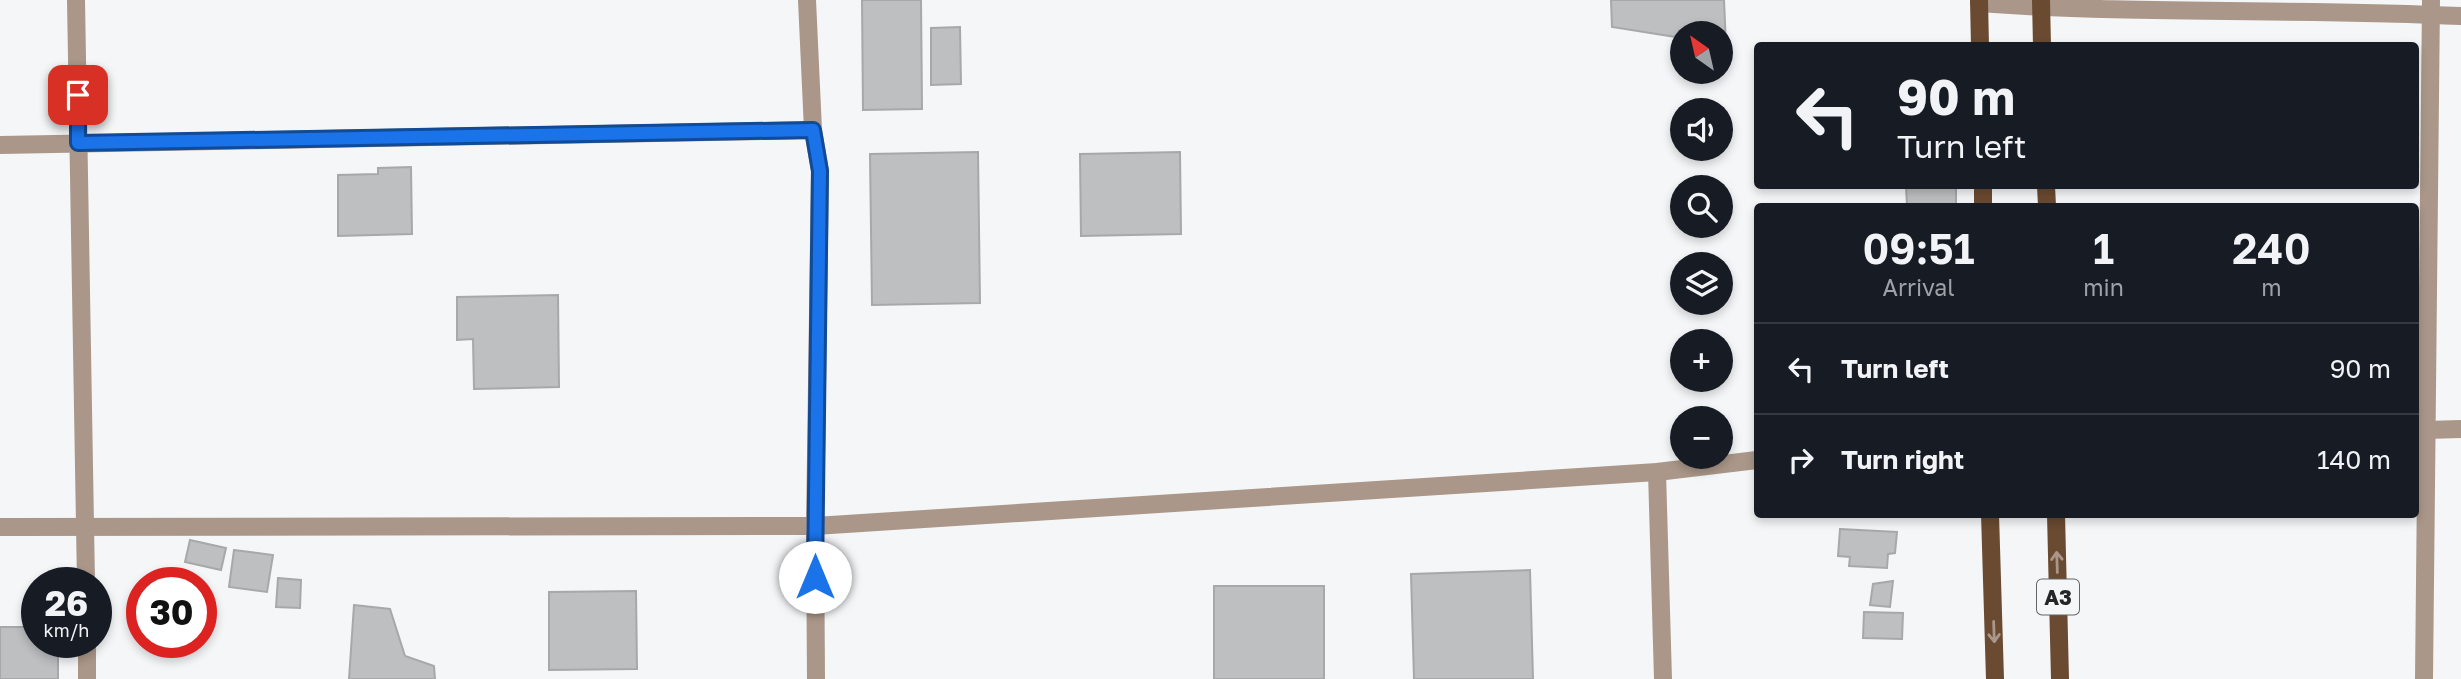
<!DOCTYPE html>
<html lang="en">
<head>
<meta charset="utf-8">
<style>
	body { margin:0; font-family:"Golos Text",sans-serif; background:#242831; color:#f1f3f6; height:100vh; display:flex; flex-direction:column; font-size:26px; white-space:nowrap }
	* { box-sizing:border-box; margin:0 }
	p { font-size:23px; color:#9ea1a6 }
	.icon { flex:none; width:38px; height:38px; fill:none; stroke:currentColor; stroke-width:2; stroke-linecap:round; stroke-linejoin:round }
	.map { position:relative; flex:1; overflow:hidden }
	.details { position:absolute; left:1754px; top:203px; width:665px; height:315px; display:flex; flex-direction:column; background:#171b24; border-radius:7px; box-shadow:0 4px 10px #0003 }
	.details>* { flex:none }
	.guide { position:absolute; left:1754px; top:42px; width:665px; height:147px; border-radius:7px; box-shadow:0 4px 10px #0003; background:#171b24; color:#f1f3f6; overflow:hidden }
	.needle { width:46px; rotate:326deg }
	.tools { position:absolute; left:1670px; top:21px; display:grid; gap:14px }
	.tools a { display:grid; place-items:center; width:63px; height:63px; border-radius:50%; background:#171b24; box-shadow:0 4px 10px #0003; font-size:35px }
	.speed { position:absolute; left:21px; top:567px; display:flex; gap:14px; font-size:35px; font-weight:700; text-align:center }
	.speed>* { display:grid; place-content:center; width:91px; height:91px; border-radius:50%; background:#171b24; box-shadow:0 4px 10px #0003; line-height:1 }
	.speed small { font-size:18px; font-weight:400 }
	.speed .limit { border:10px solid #d22; background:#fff; color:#111 }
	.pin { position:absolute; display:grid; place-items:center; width:60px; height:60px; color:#fff; margin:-30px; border-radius:14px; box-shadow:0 4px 10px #0006 }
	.me { position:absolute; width:77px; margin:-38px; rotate:0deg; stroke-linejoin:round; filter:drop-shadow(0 0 5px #0008) }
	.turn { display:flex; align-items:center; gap:24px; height:147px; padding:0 28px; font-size:32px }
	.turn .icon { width:91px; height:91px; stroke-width:2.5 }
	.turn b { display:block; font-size:49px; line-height:60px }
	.eta { display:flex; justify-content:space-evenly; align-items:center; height:119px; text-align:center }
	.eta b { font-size:42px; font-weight:600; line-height:49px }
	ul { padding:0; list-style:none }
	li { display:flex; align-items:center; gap:21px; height:91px; padding:0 28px; border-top:2px solid #363941 }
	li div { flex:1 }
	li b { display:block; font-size:26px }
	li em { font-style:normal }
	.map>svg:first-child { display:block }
	.building { fill:#bebfc0; stroke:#a7a8a9; stroke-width:2 }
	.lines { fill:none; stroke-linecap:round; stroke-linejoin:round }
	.street { stroke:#aa9789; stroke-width:18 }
	.primary { stroke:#6a4a31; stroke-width:18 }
	.oneway { stroke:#a9978b }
	.route-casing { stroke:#114b97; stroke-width:18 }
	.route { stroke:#1a73e8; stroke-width:12 }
	.labels { text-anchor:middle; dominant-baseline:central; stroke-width:5; stroke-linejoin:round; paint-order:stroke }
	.shield { fill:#f5f6f8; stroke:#646466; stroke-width:2 }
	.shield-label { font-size:21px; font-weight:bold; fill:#262627 }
</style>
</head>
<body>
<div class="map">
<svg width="2461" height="679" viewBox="0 0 2461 679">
	<rect width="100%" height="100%" fill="#f5f6f8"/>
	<g class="building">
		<path d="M862,0H921L922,109L863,110Z"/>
		<path d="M1611,0H1724L1726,45L1720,44V33H1682V38L1612,27Z"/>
		<path d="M960,27L961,84L931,85V28Z"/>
		<path d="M978,152L980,303L872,305L870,154Z"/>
		<path d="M1180,152L1181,234L1081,236L1080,154Z"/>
		<path d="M411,167L412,234L338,236V175L378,174V168Z"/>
		<path d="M1906,186H1956V206H1907Z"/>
		<path d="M558,295L559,387L474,389L473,339L457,340V297Z"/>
		<path d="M1840,529L1897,532L1895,553L1888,554L1887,568L1849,566L1850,557L1838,556Z"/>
		<path d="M190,540L226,548L221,570L185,562Z"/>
		<path d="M234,550L273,555L267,592L229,587Z"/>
		<path d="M1530,570L1533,679H1414L1411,574Z"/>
		<path d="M278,578L301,580L300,608L276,607Z"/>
		<path d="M1893,581L1890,607L1870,605L1873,584Z"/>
		<rect x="1214" y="586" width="110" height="93"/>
		<path d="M636,591L637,669L549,670V592Z"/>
		<path d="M354,605L390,609L405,656L434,666L435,679H349Z"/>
		<path d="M1864,612L1903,613L1902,639L1863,638Z"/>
		<path d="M0,627H37V642H58V679H0Z"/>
	</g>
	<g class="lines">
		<g class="street">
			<path d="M76,0L86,583"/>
			<path d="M807,0L813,130L820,171L815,526L816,679"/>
			<path d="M1979,3C2139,15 2301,8 2461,16"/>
			<path d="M0,145L813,130"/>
			<path d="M2426,430L2461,429"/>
			<path d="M1657,472L1663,679"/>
			<path d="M0,527L815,526L1657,472L1757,460"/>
			<path d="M87,642V679"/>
			<path d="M2424,679L2431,0"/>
		</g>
		<g class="primary">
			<path d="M1979,0L1980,46"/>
			<path d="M2041,0L2042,46"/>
			<path d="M1983,186V206"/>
			<path d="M2046,186L2047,206"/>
			<path d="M1990,514L1995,679"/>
			<path d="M2056,514L2060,679"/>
		</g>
	</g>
	<defs><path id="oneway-shaft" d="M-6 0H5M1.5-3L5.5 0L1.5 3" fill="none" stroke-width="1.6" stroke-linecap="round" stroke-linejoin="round" transform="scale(1.75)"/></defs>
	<g class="oneway">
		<use href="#oneway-shaft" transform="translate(2057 562) rotate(-92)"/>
		<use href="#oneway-shaft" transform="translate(1994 632) rotate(88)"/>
	</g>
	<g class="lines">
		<defs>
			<path id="route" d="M78,95V143L813,130L820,171L815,577"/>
		</defs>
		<use href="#route" class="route-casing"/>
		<use href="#route" class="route"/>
	</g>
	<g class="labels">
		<rect class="shield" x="2037" y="579.5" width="42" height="35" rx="5"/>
		<g class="shield-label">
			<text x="2058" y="597">A3</text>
		</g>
	</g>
</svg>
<div class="tools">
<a><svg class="needle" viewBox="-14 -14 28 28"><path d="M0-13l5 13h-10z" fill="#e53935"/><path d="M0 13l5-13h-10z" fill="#9ea1a6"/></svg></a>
<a><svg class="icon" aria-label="sound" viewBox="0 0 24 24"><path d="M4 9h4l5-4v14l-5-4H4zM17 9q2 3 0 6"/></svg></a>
<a><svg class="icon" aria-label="search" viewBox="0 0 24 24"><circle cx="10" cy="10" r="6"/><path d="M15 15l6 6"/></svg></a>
<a><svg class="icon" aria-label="layers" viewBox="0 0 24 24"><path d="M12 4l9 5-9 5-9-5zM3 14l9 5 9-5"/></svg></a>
<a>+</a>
<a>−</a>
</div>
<div class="speed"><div>26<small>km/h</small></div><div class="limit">30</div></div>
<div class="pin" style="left:78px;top:95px;background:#d93025"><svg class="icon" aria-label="arrive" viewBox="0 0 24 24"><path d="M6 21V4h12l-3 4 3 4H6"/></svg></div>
<svg class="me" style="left:815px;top:577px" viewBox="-20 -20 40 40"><circle r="19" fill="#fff"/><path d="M0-13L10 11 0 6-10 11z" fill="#1a73e8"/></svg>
<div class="guide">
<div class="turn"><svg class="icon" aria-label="left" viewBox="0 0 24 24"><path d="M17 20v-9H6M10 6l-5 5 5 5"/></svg><div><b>90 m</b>Turn left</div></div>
</div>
<section class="details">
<div class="eta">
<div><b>09:51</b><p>Arrival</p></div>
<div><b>1</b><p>min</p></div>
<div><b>240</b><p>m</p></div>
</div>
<ul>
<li><svg class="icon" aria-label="left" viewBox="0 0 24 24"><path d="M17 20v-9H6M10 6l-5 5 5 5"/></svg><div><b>Turn left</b></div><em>90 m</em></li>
<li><svg class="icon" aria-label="right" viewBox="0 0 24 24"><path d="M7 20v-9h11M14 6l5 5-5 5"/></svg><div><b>Turn right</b></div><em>140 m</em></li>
</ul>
</section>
</div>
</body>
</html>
